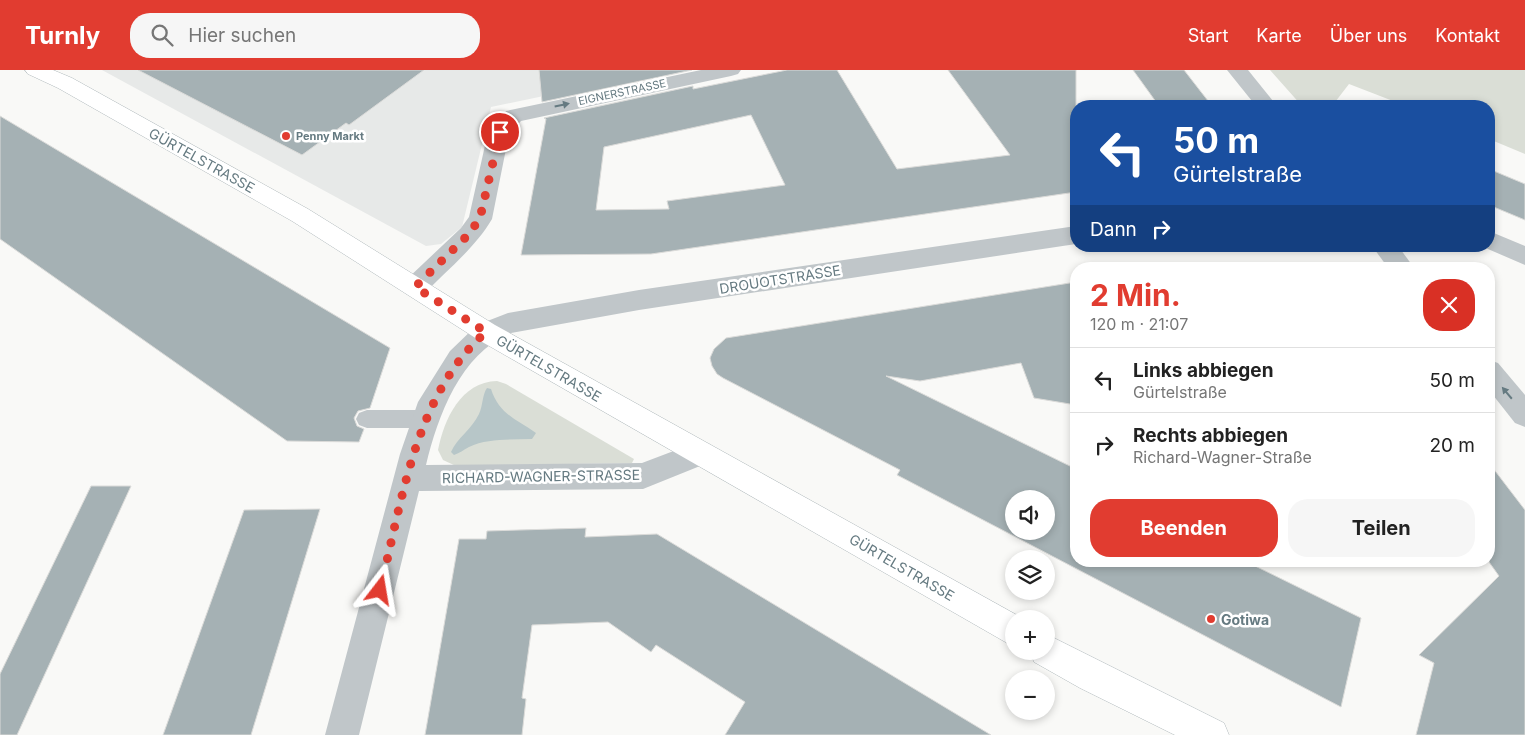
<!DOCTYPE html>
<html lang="de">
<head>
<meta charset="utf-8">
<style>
	body { margin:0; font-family:Inter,sans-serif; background:#f6f6f6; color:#222; height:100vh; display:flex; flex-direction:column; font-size:19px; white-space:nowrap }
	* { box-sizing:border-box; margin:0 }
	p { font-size:16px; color:#767676 }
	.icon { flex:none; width:28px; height:28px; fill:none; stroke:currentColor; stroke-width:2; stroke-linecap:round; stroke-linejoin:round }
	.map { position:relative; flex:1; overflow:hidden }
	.side { position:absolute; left:1070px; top:192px; width:425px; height:305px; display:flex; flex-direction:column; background:#fff; border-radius:20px; box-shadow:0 2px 8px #0003 }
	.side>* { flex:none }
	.hud { position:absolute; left:1070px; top:30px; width:425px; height:152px; border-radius:20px; box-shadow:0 2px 8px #0003; background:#1a4fa0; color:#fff; overflow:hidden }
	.fabs { position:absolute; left:1005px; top:420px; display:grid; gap:10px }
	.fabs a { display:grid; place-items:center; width:50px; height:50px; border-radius:50%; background:#fff; box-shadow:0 2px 8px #0003; font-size:25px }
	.pin { position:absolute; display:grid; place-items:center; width:42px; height:42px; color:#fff; margin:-21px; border:2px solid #fff; border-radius:50%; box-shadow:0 1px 5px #0007 }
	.me { position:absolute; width:55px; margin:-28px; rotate:14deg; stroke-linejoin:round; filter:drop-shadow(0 0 4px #0008) }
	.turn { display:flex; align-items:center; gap:18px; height:105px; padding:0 20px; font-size:22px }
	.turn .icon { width:65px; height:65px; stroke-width:2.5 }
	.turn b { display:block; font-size:35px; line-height:42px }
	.then { display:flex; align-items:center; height:48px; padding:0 20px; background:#0003; gap:10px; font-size:19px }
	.round { display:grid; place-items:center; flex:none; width:52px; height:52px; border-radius:20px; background:#f6f6f6 }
	.head { display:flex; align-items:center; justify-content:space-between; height:85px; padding:0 20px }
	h1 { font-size:30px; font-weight:700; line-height:38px; color:#e13c30 }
	.action { display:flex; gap:10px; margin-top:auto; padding:10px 20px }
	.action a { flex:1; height:58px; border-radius:20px; background:#e13c30; color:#fff; font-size:20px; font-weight:700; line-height:58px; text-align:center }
	.action a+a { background:#f6f6f6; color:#222 }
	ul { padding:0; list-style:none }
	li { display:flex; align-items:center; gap:15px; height:65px; padding:0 20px; border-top:1px solid #e0e0e0 }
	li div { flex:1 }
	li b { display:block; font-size:19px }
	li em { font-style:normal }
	header { display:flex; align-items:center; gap:30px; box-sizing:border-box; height:70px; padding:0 25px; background:#e13c30; color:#fff }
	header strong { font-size:24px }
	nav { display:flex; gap:28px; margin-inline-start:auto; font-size:18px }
	.search { width:350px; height:45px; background:#f6f6f6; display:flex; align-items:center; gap:12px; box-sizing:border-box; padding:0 18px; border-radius:20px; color:#767676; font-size:19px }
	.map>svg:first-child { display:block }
	.built { fill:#e7e9e8 }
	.green { fill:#daded6 }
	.water { fill:#b7c6c8 }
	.building { fill:#a5b1b4; stroke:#dbdbd9; fill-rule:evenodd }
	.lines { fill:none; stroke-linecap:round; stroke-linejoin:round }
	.secondary-casing { stroke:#b0b9bc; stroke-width:1 }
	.service { fill:#c0c6c9; fill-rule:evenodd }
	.minor { fill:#c0c6c9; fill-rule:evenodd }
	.secondary { fill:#fff; fill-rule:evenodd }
	.oneway { fill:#657a81 }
	.route { stroke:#e13c30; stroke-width:9; stroke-dasharray:0 16.2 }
	.poi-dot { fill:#e13c30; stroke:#fff; stroke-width:2 }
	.labels { text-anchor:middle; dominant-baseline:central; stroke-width:5; stroke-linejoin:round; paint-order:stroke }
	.far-street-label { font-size:11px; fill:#657a81; stroke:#fff }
	.far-poi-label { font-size:11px; font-weight:bold; fill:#657a81; stroke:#fff; text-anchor:start }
	.street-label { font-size:14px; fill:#657a81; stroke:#fff }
	.poi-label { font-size:14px; font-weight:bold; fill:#657a81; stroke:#fff; text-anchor:start }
</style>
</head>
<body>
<header>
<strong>Turnly</strong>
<div class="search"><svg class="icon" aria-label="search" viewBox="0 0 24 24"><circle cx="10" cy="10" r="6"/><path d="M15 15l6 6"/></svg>Hier suchen</div>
<nav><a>Start</a><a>Karte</a><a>Über uns</a><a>Kontakt</a></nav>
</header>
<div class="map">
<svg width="1525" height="665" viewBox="0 0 1525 665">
	<rect width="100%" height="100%" fill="#f9f9f7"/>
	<path class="built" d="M102,0H668L491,37L462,157L441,174L426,176Z"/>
	<g class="green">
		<path d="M1270,0H1525V84L1489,69V36H1406L1349,14L1332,36H1302Z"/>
		<path d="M497,311L506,314L634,389L632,393L456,396L443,390L438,380C444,349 461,312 497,311Z"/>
	</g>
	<path class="water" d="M487,318L491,319C499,344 516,349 536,363L532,369C511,370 488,368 469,377C463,380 460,383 454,385L451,382C457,368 472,359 479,344C483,336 482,325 487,318Z"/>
	<g class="building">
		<path d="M138,0H424L349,55L346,53L302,85Z"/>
		<path d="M539,0H692L542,32Z"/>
		<path d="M787,0H837L897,99L1010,85L948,0H1076V122L651,184L521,185L546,49L544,48L693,16V19ZM751,45L785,115L667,131L669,139L596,140L604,77Z"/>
		<path d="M1133,0H1184L1212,36H1159Z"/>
		<path d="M0,46L390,278L370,338L358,341L354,348L357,356L364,359L359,372L287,371L0,169Z"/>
		<path d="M1489,99L1525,114V150L1489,135Z"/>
		<path d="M1076,212V335L1034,328L1021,293L920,311L886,306L1076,399V491H1245L1361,548L1341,637L897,405L900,400L723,308L717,304L712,296L710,288L714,279L726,268ZM1014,429H1046V461H1014Z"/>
		<path d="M1489,393L1525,440V665H1416L1434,593L1419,585L1499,506L1489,492Z"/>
		<path d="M91,416H131L17,665H0V604Z"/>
		<path d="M320,439L251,665H163L244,440Z"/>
		<path d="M586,458L585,467L657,464L991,665H725L745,632L656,575L651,582L608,552L532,555L522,628L526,629L522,665H425L459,469H486L487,461Z"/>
	</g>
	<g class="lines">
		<defs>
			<g id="secondary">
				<path d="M25,0H53L72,8L308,139L495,255L1024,549H1014V577L477,269L292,151L58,18L28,4Z"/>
				<path d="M1046,564L1224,653L1229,665H1175L1080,618L1034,592L1030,581H1046Z"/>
			</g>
		</defs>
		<use href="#secondary" class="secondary-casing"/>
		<path class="service" d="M367,340H427L435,343L438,349L435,355L427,358H367L359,355L356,349L359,343Z"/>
		<g class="minor">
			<path d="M701,0H741L738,4L731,6L521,51L509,64L492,149C475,178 447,200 424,224L415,227L406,224L402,217L406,210L461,158L469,147L488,62L506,41Z"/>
			<path d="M1227,0H1248L1277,36H1256Z"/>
			<path d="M1076,156V174L639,240L511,263C461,283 438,345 426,395L642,393L700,371L710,374L714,383L710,392L643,419L419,421L359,665H325L400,384L418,332L450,281L477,255L508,243L639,220Z"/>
			<path d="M1489,161L1525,176V195L1481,176H1489Z"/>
			<path d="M1372,176H1398L1415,199H1389Z"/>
			<path d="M1489,290L1498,293L1525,325V357L1515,353L1489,320Z"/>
		</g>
		<use href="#secondary" class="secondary"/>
	</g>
	<defs><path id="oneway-solid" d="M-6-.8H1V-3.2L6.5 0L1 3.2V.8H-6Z" transform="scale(1.25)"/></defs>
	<g class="oneway">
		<use href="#oneway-solid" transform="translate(562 35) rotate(-12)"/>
		<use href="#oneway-solid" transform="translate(1507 323) rotate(-130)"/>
	</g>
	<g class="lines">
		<path class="route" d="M380,520C402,432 415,324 486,262L415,217L469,164L480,148L500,62"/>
	</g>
	<g class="poi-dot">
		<circle cx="286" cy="66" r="5"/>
		<circle cx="1211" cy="549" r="5"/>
	</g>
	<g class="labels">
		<g class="far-street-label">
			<text transform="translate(622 22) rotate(-12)">EIGNERSTRASSE</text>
		</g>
		<g class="far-poi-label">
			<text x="296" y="66">Penny Markt</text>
		</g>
		<g class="street-label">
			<text transform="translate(202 90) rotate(29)">GÜRTELSTRASSE</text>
			<text transform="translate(780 209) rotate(-9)">DROUOTSTRASSE</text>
			<text transform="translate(549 298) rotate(30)">GÜRTELSTRASSE</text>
			<text transform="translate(541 406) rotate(-1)">RICHARD-WAGNER-STRASSE</text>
			<text transform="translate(902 497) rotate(30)">GÜRTELSTRASSE</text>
		</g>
		<g class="poi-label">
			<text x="1221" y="549">Gotiwa</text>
		</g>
	</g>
</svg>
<div class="fabs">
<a><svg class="icon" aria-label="sound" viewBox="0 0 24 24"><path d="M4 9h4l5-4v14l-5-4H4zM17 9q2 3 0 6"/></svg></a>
<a><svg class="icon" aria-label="layers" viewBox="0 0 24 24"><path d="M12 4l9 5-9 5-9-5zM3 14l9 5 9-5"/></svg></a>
<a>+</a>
<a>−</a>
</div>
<div class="pin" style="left:500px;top:62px;background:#d93025"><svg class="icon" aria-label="arrive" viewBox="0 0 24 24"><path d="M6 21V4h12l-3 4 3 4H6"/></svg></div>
<svg class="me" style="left:380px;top:520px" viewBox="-20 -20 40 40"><path d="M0-17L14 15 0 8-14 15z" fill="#e13c30" stroke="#fff" stroke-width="4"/></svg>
<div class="hud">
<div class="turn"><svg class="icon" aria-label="left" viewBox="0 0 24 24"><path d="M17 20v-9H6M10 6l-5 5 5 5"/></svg><div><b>50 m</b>Gürtelstraße</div></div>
<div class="then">Dann<svg class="icon" aria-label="right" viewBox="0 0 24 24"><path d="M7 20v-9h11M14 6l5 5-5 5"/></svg></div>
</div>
<section class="side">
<div class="head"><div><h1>2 Min.</h1><p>120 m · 21:07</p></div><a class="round" style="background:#d93025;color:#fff"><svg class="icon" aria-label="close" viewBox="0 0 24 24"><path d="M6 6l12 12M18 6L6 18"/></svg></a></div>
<ul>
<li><svg class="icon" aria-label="left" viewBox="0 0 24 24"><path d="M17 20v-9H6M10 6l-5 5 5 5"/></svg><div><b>Links abbiegen</b><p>Gürtelstraße</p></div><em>50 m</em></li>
<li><svg class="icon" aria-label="right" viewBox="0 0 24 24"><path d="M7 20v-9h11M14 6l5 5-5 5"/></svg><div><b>Rechts abbiegen</b><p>Richard-Wagner-Straße</p></div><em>20 m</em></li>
</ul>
<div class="action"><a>Beenden</a><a>Teilen</a></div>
</section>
</div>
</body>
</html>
